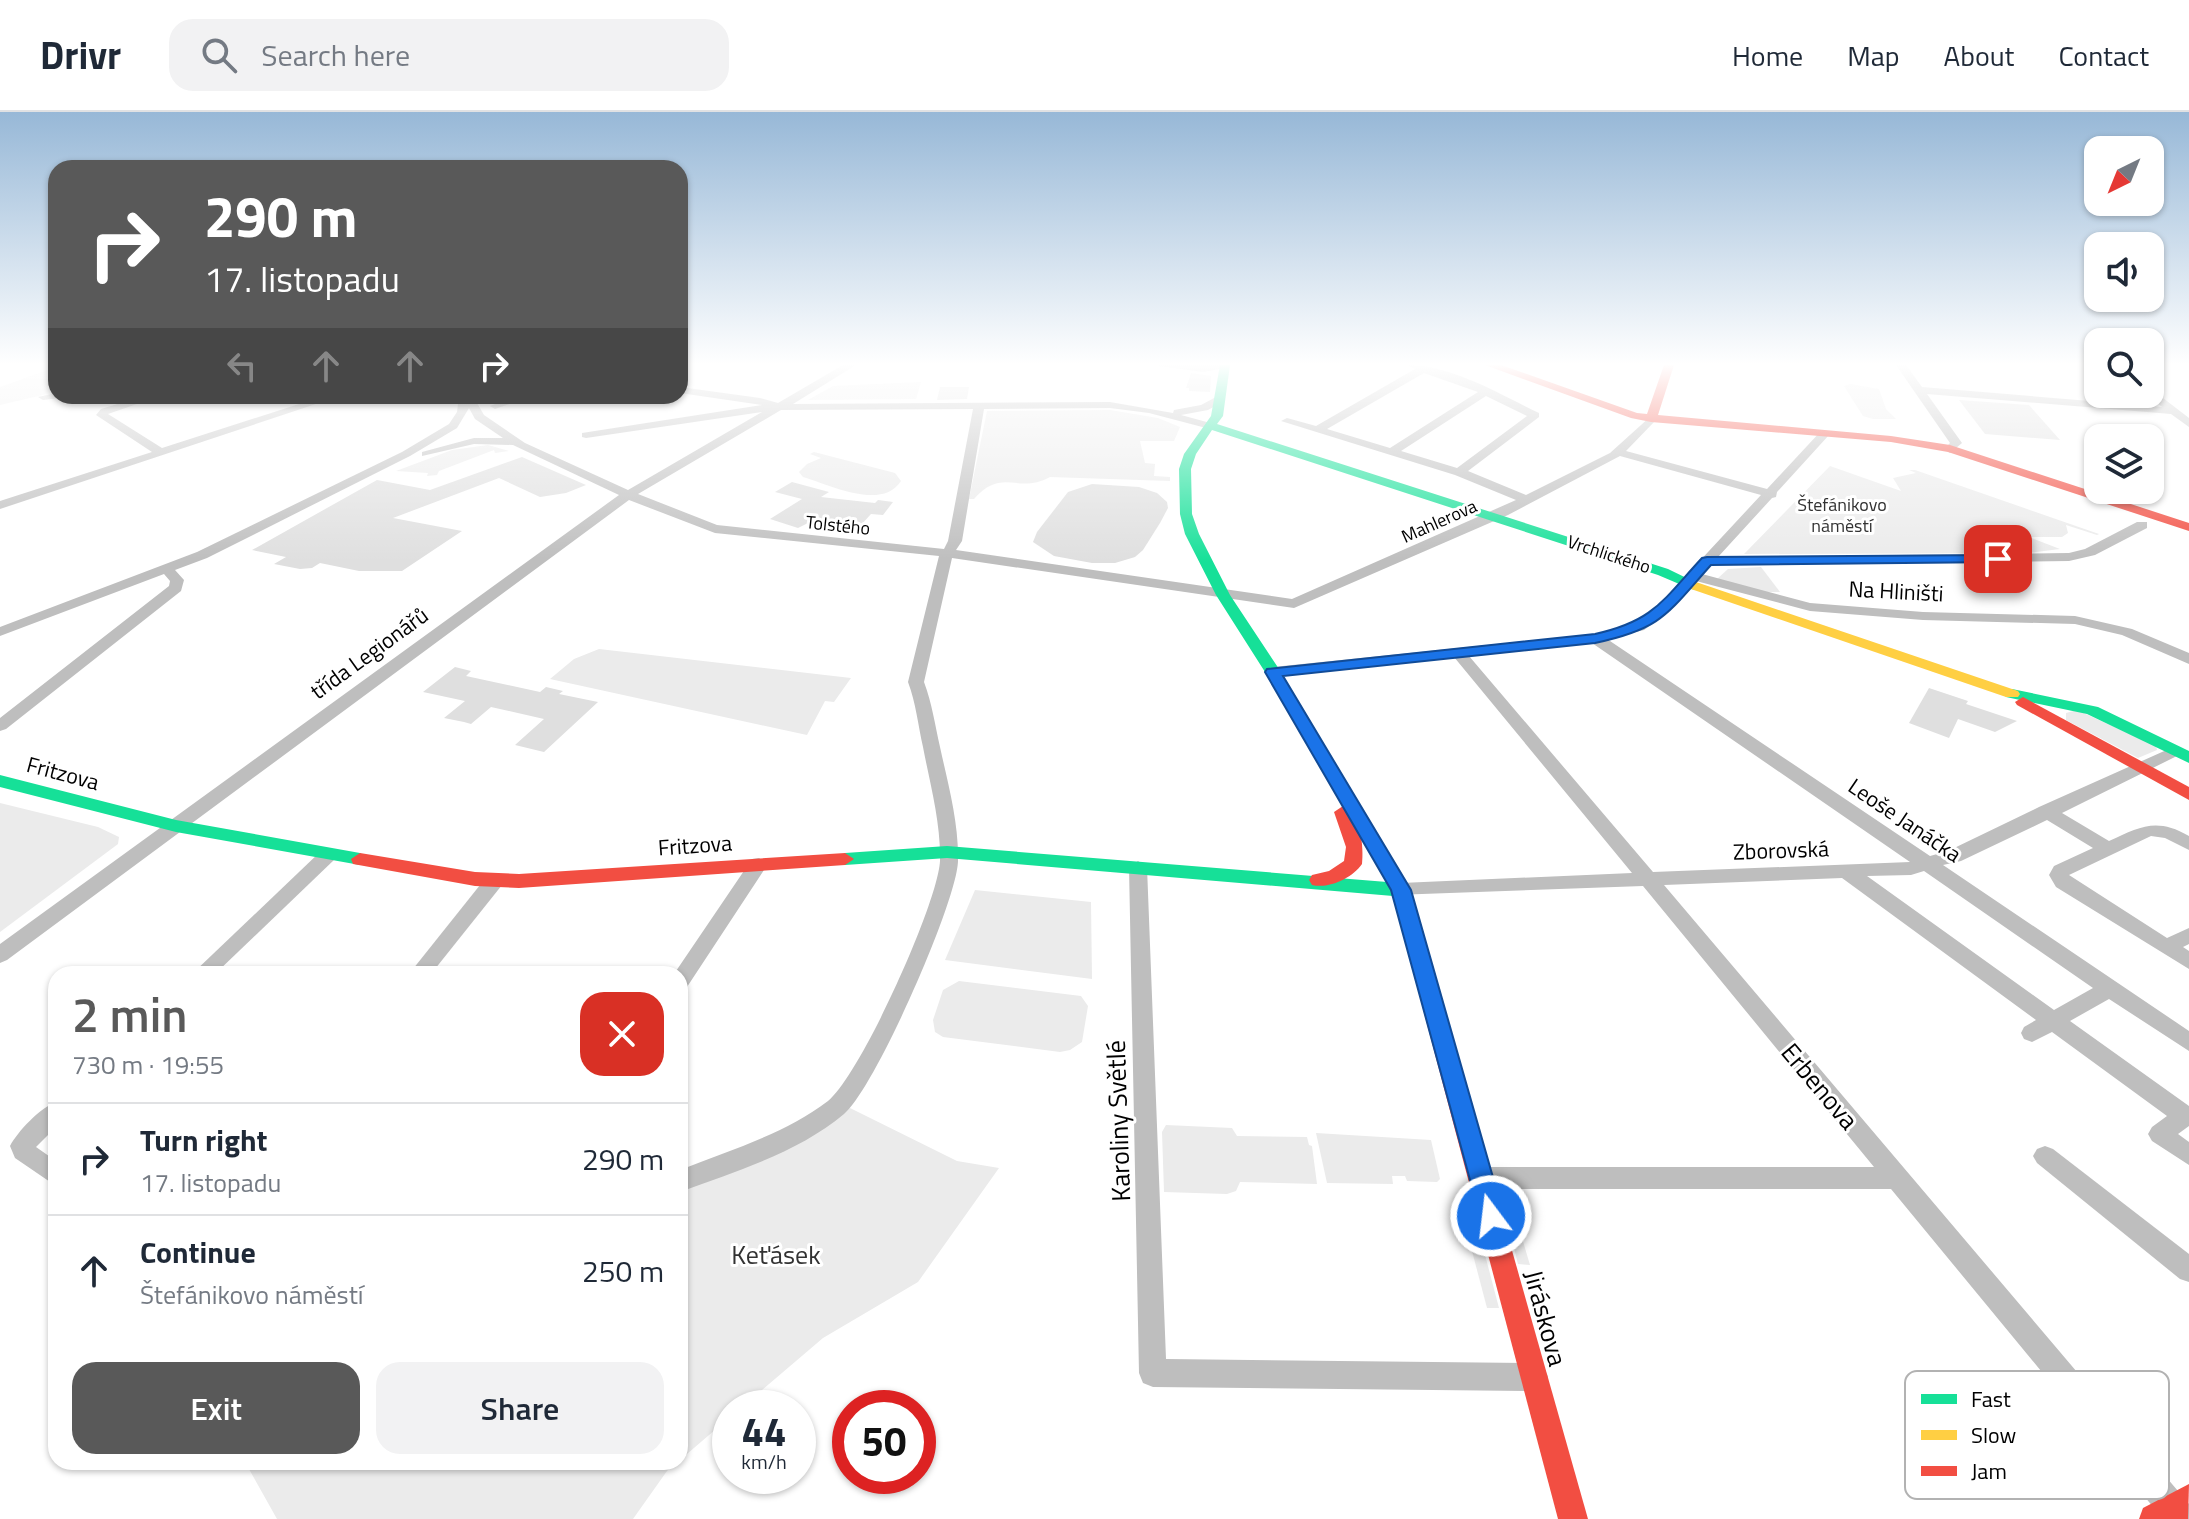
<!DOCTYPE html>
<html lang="en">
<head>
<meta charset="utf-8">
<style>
	body { margin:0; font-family:"Titillium Web",sans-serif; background:#f2f2f3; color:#1f2937; height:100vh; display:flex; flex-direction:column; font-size:30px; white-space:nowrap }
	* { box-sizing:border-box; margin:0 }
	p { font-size:26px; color:#747a83 }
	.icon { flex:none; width:44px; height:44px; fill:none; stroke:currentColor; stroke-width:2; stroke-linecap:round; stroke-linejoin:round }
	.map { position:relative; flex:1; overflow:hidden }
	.sheet { position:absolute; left:48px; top:854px; width:640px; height:504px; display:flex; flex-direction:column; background:#fff; border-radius:24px; box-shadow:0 2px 6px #0004 }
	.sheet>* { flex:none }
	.guide { position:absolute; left:48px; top:48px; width:640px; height:244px; border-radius:24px; box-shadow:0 2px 6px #0004; background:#595959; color:#fff; overflow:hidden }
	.needle { width:52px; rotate:223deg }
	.controls { position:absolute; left:2084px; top:24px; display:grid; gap:16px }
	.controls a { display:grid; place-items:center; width:80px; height:80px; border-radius:16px; background:#fff; box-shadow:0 2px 6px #0004; font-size:40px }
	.speed { position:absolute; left:712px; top:1278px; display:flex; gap:16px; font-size:40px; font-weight:700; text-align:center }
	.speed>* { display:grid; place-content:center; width:104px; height:104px; border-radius:50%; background:#fff; box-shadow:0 2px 6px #0004; line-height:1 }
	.speed small { font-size:20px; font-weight:400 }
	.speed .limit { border:12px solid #d22; background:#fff; color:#111 }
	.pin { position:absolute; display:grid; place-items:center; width:68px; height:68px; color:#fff; margin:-34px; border-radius:16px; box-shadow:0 4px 12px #0006 }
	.me { position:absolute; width:88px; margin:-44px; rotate:345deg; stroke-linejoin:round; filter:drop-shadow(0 0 6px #0008) }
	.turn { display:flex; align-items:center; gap:28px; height:168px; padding:0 24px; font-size:36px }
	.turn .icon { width:104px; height:104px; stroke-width:2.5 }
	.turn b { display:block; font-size:56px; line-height:68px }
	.lanes { display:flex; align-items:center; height:76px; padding:0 24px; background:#0003; justify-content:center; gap:40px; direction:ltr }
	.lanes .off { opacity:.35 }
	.round { display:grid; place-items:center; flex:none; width:84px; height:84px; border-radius:24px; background:#f2f2f3 }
	.overview { display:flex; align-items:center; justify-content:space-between; height:136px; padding:0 24px }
	h1 { font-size:48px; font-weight:600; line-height:60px; color:#595959 }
	.button { display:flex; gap:16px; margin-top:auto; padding:16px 24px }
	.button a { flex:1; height:92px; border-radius:24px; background:#595959; color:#fff; font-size:32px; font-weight:600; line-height:92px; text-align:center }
	.button a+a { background:#f2f2f3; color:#1f2937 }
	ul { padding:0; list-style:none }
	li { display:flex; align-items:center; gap:24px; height:112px; padding:0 24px; border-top:2px solid #e0e1e3 }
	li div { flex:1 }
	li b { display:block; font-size:30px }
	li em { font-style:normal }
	header { display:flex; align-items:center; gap:48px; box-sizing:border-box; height:112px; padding:0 40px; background:#fff; border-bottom:2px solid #e0e1e3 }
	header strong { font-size:38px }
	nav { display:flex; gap:44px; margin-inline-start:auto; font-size:28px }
	.search { width:560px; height:72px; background:#f2f2f3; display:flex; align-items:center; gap:20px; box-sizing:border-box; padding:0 28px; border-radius:24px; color:#747a83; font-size:30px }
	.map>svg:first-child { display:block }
	.green { fill:#ebebeb }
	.building { fill:#dfdfdf }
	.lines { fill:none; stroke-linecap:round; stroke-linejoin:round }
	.street { fill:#bebebe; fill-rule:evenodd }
	.fast { fill:#16e098; fill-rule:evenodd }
	.slow { fill:#ffcf43; fill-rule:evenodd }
	.jam { fill:#f24e42; fill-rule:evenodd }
	.route { fill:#1a73e8; stroke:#114b97; stroke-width:2 }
	.labels { text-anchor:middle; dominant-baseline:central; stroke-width:6; stroke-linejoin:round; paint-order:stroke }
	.far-park-label { font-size:18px; fill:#323232; stroke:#fff }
	.far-street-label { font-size:18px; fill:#000; stroke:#fff }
	.street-label { font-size:22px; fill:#000; stroke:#fff }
	.near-street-label { font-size:26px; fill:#000; stroke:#fff }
	.near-park-label { font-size:26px; fill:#323232; stroke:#fff }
	.key { fill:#fff; stroke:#b2b2b2; stroke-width:2 }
	.key-label { font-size:22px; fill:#000 }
</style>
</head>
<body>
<header>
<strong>Drivr</strong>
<div class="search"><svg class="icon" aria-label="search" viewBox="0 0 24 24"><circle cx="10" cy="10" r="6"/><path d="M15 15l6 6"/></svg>Search here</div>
<nav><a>Home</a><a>Map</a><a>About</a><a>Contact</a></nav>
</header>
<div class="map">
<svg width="2189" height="1407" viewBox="0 0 2189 1407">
	<rect width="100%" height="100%" fill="#fff"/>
	<g class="green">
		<path d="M56,255V283L47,282L0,293V275Z"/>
		<path d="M921,270L916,287L808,288L833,274Z"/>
		<path d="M1850,272L1879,277L1886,297L1896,307H1873L1863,304L1844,274Z"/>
		<path d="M1110,298L1158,306L1180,315L1174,329H1140L1145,351L1155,352L1154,364L1170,365V369L1050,365C1017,383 1003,354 974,387H969L987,299Z"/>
		<path d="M488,333L509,339L495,341L494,338L439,359L437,363L427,364L428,361L396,359L452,338Z"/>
		<path d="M814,340L895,361L901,369C882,399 830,373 803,365L799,360L807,352L821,346L810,342Z"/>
		<path d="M1830,354L1901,379L1893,366L1916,361L1909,358H1915L2099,422L2097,423L2066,413L2068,421L2062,425H2029L2060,437L2027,441L1744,442Z"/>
		<path d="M1761,455L1780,480H1760L1716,468L1728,457Z"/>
		<path d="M599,537L851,566L834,590L825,589L807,623L550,567L574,547Z"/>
		<path d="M2077,598L2156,634L2157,638L2138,646L2066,608V601Z"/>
		<path d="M0,691L98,715L119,725L118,732L0,820Z"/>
		<path d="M975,778L1091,790L1092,867L945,848Z"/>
		<path d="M959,869L1081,884L1088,894L1082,930L1070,938L1060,940L943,925L935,920L933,908L943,878Z"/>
		<path d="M850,996L957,1049L999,1056L918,1170L823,1226L741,1296H730V1305L680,1348V1078L799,1028Z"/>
		<path d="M1166,1013L1232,1016L1237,1024L1307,1025L1309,1033L1312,1034L1317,1072L1240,1070L1236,1079L1227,1082L1164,1080L1162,1020Z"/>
		<path d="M1316,1021L1431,1028L1440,1067L1437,1070L1407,1069L1405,1064H1392L1393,1072L1327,1071Z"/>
		<path d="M1457,1082L1466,1086L1473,1097L1499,1196H1487Z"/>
		<path d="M1506,1082H1509L1530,1153L1518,1152L1501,1084Z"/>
		<path d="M245,1350H677L667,1359L633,1407H277Z"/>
	</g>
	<g class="building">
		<path d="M1191,261L1211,264L1210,280L1189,279V276H1186Z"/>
		<path d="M940,275H969L967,287L937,288Z"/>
		<path d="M1959,288L2029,293L2060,328L1985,322Z"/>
		<path d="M522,345L586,373L566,381L540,385L499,366L393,406L462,419L402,459H359L320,451L312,456L300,457L274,452L286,445L252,438L377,368L430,378Z"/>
		<path d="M792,370L829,380L821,385L875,391L878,388L893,390L883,403L871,402L861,413L816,407L798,416L770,407L802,387L775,380Z"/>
		<path d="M1092,372L1139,375L1157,381L1167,390L1168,396L1160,411L1143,438L1135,445L1115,451H1092L1054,444L1033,430L1037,420L1068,380Z"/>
		<path d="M455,555L471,559L466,564L540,580L546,575L563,579L559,582L598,590L544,640L515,633L544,607L491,595L471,612L464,610L444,606L465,589L423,580Z"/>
		<path d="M1929,576L1968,589L1966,592L2017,609L1995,620L1958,607L1949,626L1909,611Z"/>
	</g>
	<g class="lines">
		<g class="street">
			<path d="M843,253H856L793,292L1110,290L1173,301L1174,298L1201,293L1216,285H1224V289L1208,298L1181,303L1214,312L1216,314L1210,317L1149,301L1110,296L984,297L962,429L956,438L1292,487L1516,388L1455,363L1281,309L1287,306L1316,314L1415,257L1407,253C1452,253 1499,282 1539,301V305L1468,359L1526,383L1610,341L1651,304L1657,307L1655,309L1626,339L1767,377L1821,319H1829V323L1777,380L1776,385L1772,386L1718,445L2069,441L2085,437L2137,410H2147V416L2095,443L2069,449L1711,453L1702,462L1810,491L1923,500L2075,504L2132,517L2189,541V552L2122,523L2075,512L1923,508L1810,499L1696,469L1666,502L1644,518L1607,527L1930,744L1948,739L2039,695L2171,636L2177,635L2185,640L2062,701L2109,729C2140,715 2156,705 2189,724V738L2165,726L2151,724L2069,763L2167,826L2189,816V832L2183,835L2189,839V857L2056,775L2049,763L2054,754L2093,736L2047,708L1961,749L1943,753L2189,919V939L2109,887L2070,909L2189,994V1014L2178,1022L2189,1030V1053L2152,1029L2148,1022L2152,1015L2167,1004L2052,920L2032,930L2024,927L2021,921L2024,915L2036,908L1842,766L1664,773L2189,1392V1407H2163L1891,1077H1480L1471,1074L1468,1066L1471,1058L1480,1055H1874L1643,774L1394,783L1391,778L1394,773L1401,771L1632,761L1454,545L1273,565L1265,560L1273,555L1595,522L1634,512L1656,496L1761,383L1620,344L1508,403L1294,496L952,446L924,570C932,591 935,613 940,635C948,672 959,711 958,749C957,790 875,976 844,1002C799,1040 735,1060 680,1080V1058C730,1038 785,1022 828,989C861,962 938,791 940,749C941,711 930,672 923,635C918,613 916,591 908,570L939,444L715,421L629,388L7,848L0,851V832L619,383L513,333L474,332L422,344V340L474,326H503L475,307L469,296L457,316L410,344L207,446L175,458L184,468L181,479L6,617L0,619V606L169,474L170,469L164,462L0,524V515L197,440L402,340L449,312L457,300L459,284H473L484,303L525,331L628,378L762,300L586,326L582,325V321L762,293L680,281V275L760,286L778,291ZM1424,261L1478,280L1390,336L1327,317ZM1486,284L1527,304L1457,356L1401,339ZM973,297L948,429L944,437L717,413L638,382L781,298ZM1592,531L1910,750L1653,760L1469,544ZM1924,759L2093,876L2054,898L1867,764L1911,763Z"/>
			<path d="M1153,253H1229L1230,255L1203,260Z"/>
			<path d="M1896,253H1906L1922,275L2162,295L2147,282H2150V276L2189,306V315L2171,302L1927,282L1962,331L1950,341L1944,337L1950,331Z"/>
			<path d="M56,281V284H61L60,286L43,288L38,285Z"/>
			<path d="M144,284H160L108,302L162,336L324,284H340L0,397V389L152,340L96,303L101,297Z"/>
			<path d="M516,284H532L495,297L490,294Z"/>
			<path d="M328,737L337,743L335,747L215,862H192L321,739Z"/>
			<path d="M759,746L768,752L687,875L680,877V862H674L752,747Z"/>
			<path d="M1138,749L1147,755L1166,1247L1534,1251L1544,1255L1548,1265L1544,1275L1534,1279L1153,1275L1143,1271L1139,1261L1129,755Z"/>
			<path d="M495,761L502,763L505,768L502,773L431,862H409L488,763Z"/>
			<path d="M56,990V1015L36,1035L56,1049V1074L15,1046L10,1034C18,1019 40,996 56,990Z"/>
			<path d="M2045,1034L2053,1037L2189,1142V1170L2180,1167L2037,1051L2033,1044L2037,1037Z"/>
		</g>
		<g class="fast">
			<path d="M1220,253H1230L1223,304L1217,312L1668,457L1703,474L1696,478L1691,477L1658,463L1212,318L1196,342L1191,357L1192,402L1199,422L1230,483L1281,560L1411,778L1434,863L1431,869L1424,871L1417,869L1414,863L1393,784L947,746L845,753L836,747L845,741L947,734L1387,770L1265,560L1216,483L1185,422L1180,402L1179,357L1184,342L1211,304Z"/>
			<path d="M2012,577L2098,595L2189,639V651L2087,602L2006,585L2004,582L2006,579Z"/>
			<path d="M0,663L176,708L360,741L369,747L360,753L176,720L0,675Z"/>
		</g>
		<path class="slow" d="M1696,470L2018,579L2020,582L2018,585H2006L1691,477L1689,474Z"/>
		<g class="jam">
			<path d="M1485,253H1501L1637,301L1647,302L1664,253H1674L1658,303L1891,324L1950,333L2189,411V419L1948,340L1891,330L1651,310L1631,306Z"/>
			<path d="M2023,585L2189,675V688L2017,593L2015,590Z"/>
			<path d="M1343,694C1361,700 1364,736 1362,752C1352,766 1330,777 1312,773L1309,768L1312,763L1329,759L1344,749L1346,735L1334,700Z"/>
			<path d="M360,741L475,760L519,762L845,741L854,747L845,753L519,776L475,774L353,752L351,747Z"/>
			<path d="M1424,855L1431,857L1434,863L1588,1407H1558L1414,863L1417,857Z"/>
			<path d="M2189,1372L2188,1407H2139L2143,1396Z"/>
		</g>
	</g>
	<linearGradient id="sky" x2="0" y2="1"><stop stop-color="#97b8d7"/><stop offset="0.56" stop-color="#fff"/><stop offset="1" stop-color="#fff" stop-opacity="0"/></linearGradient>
	<rect width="2189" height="450" fill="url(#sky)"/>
	<path class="route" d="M1998,443L2002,444V450L1711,453C1667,502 1662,517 1595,531L1283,564L1411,778L1504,1104L1500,1112L1491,1116L1482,1112L1391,778L1265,560L1267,557L1595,522C1654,509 1663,488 1702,446L1707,445Z"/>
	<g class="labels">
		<g class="far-park-label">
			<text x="1842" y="392">Štefánikovo<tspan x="1842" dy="21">náměstí</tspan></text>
		</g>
		<g class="far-street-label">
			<text transform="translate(1439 409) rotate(-24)">Mahlerova</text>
			<text transform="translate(838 413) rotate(6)">Tolstého</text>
			<text transform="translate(1609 442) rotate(18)">Vrchlického</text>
		</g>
		<g class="street-label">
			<text transform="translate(1896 479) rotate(3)">Na Hliništi</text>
			<text transform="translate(369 541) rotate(-36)">třída Legionářů</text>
			<text transform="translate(63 661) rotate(15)">Fritzova</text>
			<text transform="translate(1905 708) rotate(34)">Leoše Janáčka</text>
			<text transform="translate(695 733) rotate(-4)">Fritzova</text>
			<text transform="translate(1781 738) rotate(-2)">Zborovská</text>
		</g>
		<g class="near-street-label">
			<text transform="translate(1820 974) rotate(50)">Erbenova</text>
			<text transform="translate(1118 1009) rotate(-92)">Karoliny Světlé</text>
			<text transform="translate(1546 1206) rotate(75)">Jiráskova</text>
		</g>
		<g class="near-park-label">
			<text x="776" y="1142">Keťásek</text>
		</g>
	</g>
	<rect x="1905" y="1259" width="264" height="128" rx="12" class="key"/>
	<rect x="1921" y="1282" width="36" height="10" fill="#16e098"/>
	<rect x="1921" y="1318" width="36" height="10" fill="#ffcf43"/>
	<rect x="1921" y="1354" width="36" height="10" fill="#f24e42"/>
	<g class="key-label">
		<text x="1971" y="1295">Fast</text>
		<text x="1971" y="1331">Slow</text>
		<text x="1971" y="1367">Jam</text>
	</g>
</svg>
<div class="controls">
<a><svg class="needle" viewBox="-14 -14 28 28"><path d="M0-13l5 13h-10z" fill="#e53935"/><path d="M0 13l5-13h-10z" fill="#747a83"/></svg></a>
<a><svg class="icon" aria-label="sound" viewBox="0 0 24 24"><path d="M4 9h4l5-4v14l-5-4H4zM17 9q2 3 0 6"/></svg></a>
<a><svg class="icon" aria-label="search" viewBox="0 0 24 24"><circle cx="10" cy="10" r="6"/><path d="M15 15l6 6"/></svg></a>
<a><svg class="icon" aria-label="layers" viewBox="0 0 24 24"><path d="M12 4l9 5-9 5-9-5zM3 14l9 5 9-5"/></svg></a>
</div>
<div class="speed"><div>44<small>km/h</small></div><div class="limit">50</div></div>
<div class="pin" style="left:1998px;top:447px;background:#d93025"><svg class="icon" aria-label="arrive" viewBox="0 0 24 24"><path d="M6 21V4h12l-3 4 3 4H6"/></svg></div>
<svg class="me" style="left:1491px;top:1104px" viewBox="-20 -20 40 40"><circle r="17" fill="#1a73e8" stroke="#fff" stroke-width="3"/><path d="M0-11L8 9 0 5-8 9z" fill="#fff"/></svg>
<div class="guide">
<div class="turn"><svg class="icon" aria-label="right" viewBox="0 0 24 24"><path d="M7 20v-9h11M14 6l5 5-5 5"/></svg><div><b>290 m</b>17. listopadu</div></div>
<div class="lanes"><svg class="icon off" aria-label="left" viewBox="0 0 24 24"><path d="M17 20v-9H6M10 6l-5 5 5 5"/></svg><svg class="icon off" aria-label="ahead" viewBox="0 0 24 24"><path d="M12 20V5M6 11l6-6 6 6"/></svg><svg class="icon off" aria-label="ahead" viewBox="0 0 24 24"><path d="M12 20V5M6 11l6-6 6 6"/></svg><svg class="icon" aria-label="right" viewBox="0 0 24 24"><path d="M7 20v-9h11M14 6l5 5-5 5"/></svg></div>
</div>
<section class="sheet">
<div class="overview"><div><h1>2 min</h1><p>730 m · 19:55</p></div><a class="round" style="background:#d93025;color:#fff"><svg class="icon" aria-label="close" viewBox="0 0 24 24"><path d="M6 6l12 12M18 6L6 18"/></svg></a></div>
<ul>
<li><svg class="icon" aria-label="right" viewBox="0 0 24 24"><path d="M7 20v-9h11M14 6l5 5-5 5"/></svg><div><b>Turn right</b><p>17. listopadu</p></div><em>290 m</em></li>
<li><svg class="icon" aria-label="ahead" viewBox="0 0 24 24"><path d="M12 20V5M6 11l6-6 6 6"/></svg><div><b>Continue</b><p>Štefánikovo náměstí</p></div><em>250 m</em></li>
</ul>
<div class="button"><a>Exit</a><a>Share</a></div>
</section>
</div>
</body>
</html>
